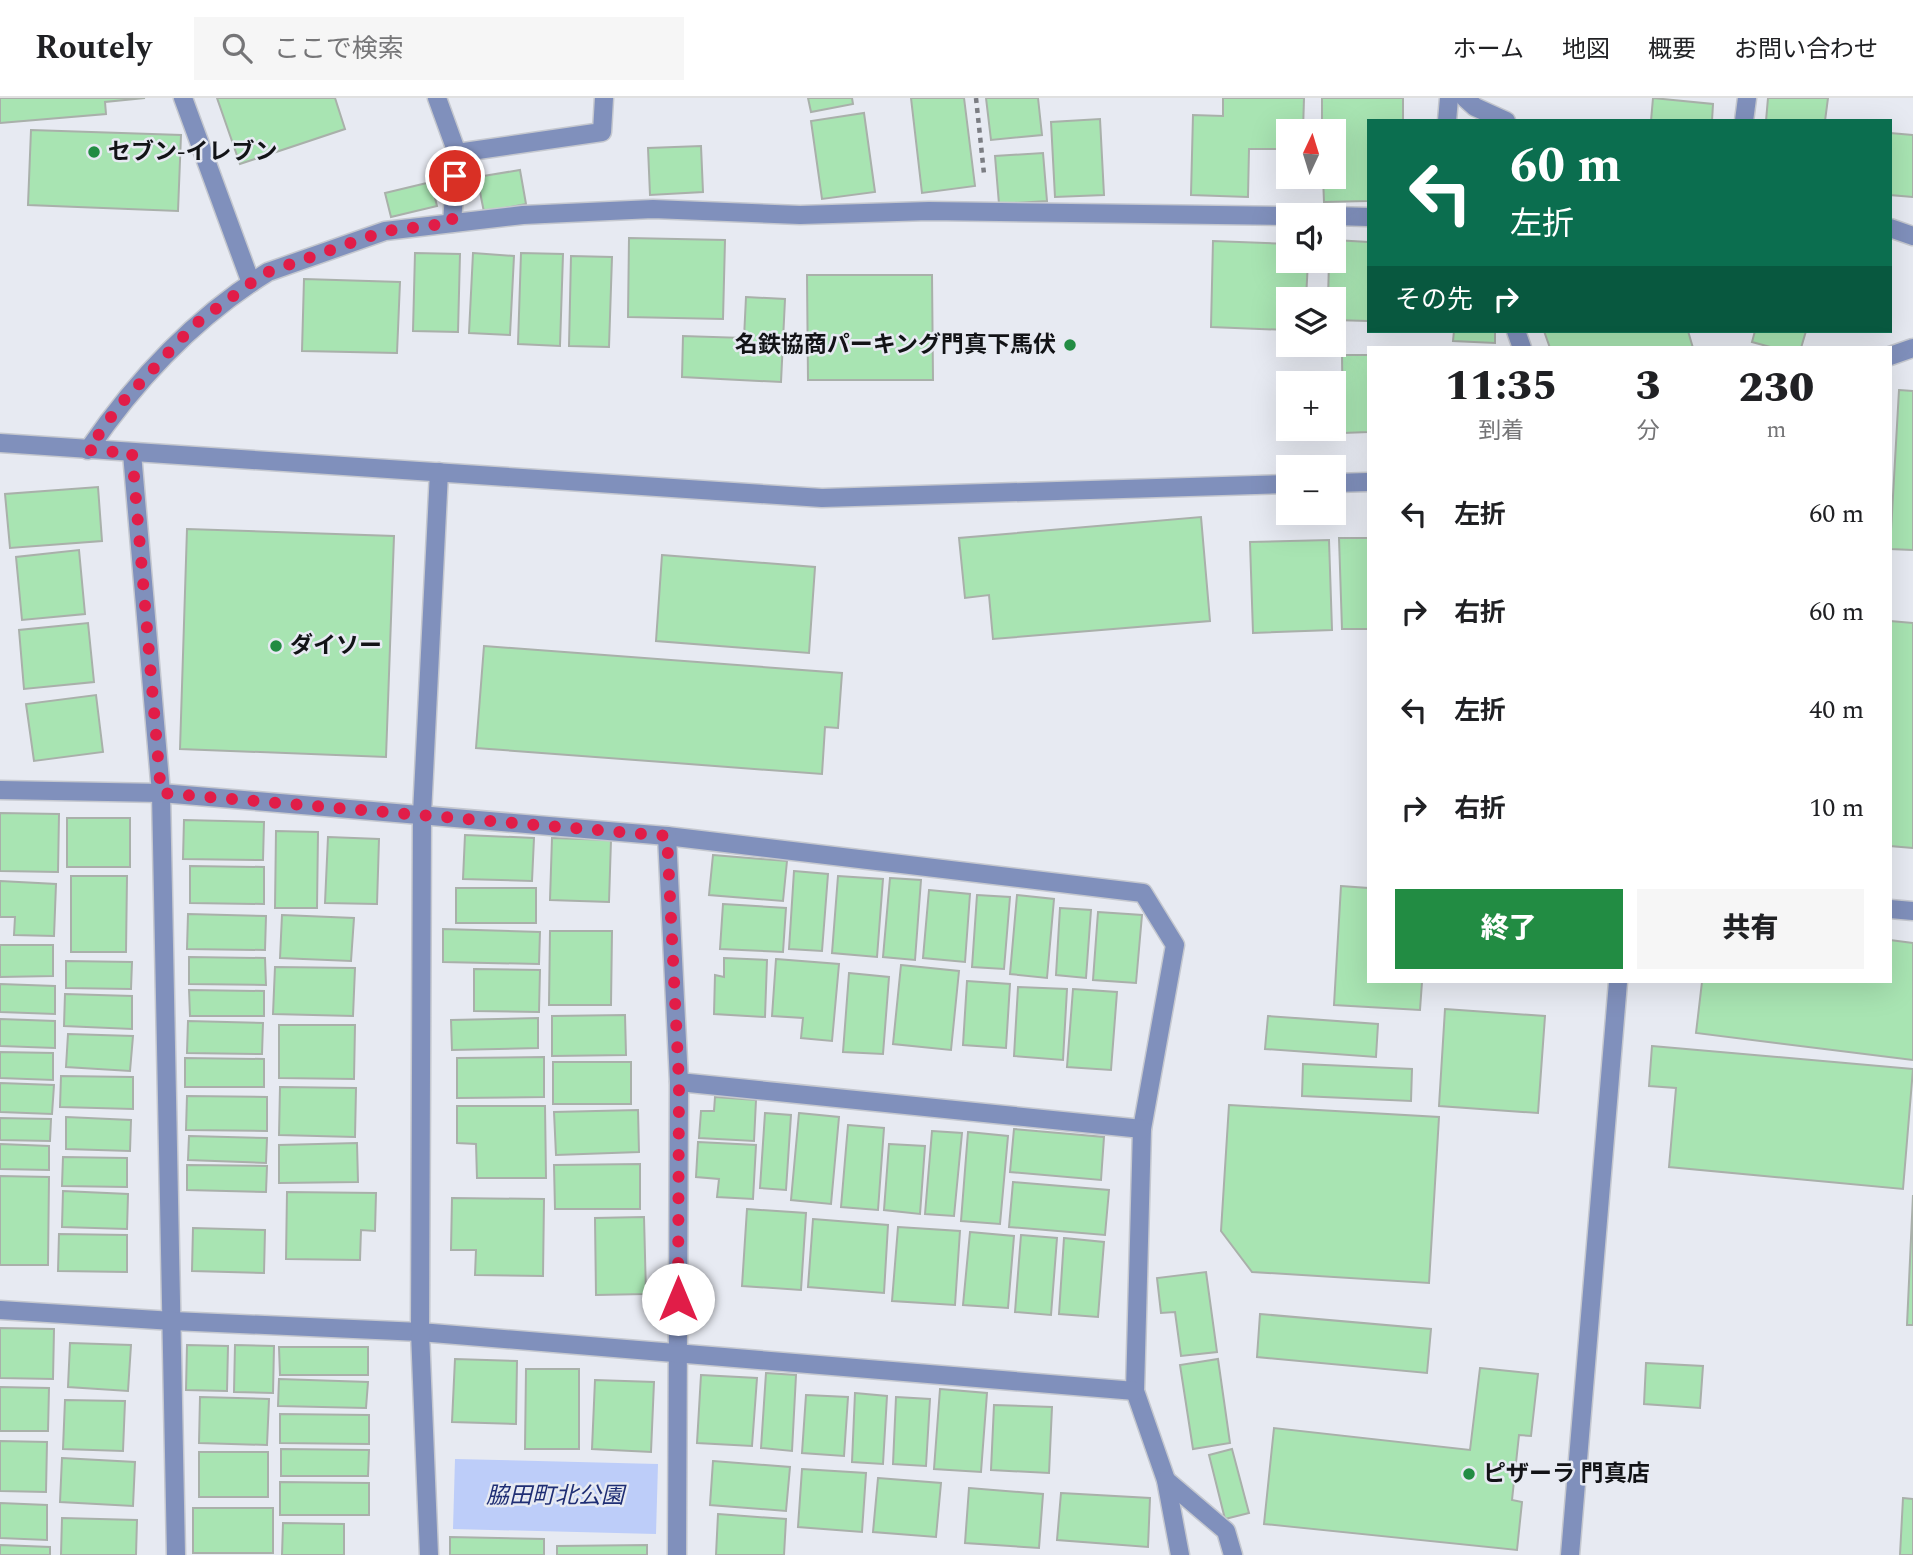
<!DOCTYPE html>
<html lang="ja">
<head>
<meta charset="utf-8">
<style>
	body { margin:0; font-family:Spectral,"Noto Sans JP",serif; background:#f6f6f6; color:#202124; height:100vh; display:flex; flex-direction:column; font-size:26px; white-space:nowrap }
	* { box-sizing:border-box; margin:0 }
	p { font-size:23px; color:#757577 }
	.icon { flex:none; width:38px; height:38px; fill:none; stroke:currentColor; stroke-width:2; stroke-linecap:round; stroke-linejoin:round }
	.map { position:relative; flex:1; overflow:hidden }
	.side { position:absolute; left:1367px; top:248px; width:525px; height:637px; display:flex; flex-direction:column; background:#fff; border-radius:0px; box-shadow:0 7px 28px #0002 }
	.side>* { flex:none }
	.hud { position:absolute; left:1367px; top:21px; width:525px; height:214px; border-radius:0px; box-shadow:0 7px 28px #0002; background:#0b6e4f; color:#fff; overflow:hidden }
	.needle { width:46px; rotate:4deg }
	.tools { position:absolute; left:1276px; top:21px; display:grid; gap:14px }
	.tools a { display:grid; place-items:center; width:70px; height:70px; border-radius:0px; background:#fff; box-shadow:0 7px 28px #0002; font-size:35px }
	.pin { position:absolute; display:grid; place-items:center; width:60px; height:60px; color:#fff; margin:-30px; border:4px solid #fff; border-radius:50%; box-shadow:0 2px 7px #0007 }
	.me { position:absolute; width:77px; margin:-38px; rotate:0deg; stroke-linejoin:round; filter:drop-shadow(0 0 5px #0008) }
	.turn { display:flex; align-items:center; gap:24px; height:147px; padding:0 28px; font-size:32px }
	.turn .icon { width:91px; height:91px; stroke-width:2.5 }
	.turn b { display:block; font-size:49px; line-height:60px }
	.then { display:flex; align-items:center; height:66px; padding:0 28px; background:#0003; gap:14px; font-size:26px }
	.eta { display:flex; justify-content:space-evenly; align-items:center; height:119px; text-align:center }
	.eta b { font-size:42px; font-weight:800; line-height:49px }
	.button { display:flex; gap:14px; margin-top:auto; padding:14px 28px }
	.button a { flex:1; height:80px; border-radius:0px; background:#228c43; color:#fff; font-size:28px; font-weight:800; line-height:80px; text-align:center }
	.button a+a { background:#f6f6f6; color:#202124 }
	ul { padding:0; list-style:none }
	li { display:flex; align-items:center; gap:21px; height:98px; padding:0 28px }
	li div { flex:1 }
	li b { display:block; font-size:26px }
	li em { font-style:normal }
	header { display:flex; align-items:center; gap:42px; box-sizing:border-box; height:98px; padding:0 35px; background:#fff; border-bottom:2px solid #e0e0e0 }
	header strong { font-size:33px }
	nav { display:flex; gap:38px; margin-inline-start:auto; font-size:24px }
	.search { width:490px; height:63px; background:#f6f6f6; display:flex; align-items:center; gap:18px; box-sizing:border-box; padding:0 24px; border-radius:0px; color:#757577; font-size:26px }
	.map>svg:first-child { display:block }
	.green { fill:#bdcdf9 }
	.building { fill:#a8e4b2; stroke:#a9b0aa; stroke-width:2 }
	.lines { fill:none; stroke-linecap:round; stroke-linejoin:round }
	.service-casing { stroke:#c5c8cf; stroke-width:21 }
	.minor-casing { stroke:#c5c8cf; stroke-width:21 }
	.tertiary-casing { stroke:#c5c8cf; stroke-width:21 }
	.path { stroke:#7b7d83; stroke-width:4.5; stroke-dasharray:5 5; stroke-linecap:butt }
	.service { stroke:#8090bc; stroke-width:18 }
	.minor { stroke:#8090bc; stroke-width:18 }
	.tertiary { stroke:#8090bc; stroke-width:18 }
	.route { stroke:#e11d48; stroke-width:12; stroke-dasharray:0 21.6 }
	.poi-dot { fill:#228c43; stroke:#e7eaf2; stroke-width:2.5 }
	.labels { text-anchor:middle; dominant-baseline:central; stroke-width:5; stroke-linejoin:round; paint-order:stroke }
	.poi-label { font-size:23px; font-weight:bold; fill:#121316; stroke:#e7eaf2; text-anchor:start }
	.park-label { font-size:23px; font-style:italic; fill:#1f2e74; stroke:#e7eaf2 }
</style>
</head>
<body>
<header>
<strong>Routely</strong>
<div class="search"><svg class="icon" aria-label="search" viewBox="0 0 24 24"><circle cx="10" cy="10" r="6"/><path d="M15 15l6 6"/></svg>ここで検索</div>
<nav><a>ホーム</a><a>地図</a><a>概要</a><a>お問い合わせ</a></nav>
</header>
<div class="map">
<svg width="1913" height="1457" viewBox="0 0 1913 1457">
	<rect width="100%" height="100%" fill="#e7eaf2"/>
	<path class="green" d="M455,1361L658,1366L656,1436L453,1431Z"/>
	<g class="building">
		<path d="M0,0H145L105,4L106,16L0,25Z"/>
		<path d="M217,0H335L345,31L240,66Z"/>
		<path d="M808,0H852L853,6L811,14Z"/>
		<path d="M911,0H964L975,88L922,95Z"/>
		<path d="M986,0H1038L1042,37L991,42Z"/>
		<path d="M1223,0H1304L1303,33H1288V51H1249L1248,99L1191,97L1193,17L1223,18Z"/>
		<path d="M1322,0H1403V23H1368V103L1324,104L1323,79H1334V33H1322Z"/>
		<path d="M1653,0L1713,6L1712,23H1651Z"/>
		<path d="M1768,0H1828L1825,23H1766Z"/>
		<path d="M864,15L875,94L822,101L811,23Z"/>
		<path d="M1100,21L1104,97L1055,99L1051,24Z"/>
		<path d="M31,32L181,37L178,113L28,107Z"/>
		<path d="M1890,35L1913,37V99L1890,97Z"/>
		<path d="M701,48L703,94L650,97L648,50Z"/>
		<path d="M1043,55L1047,103L999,106L995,58Z"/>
		<path d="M520,72L526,106L484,114L477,79Z"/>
		<path d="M431,84L437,108L391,119L385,95Z"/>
		<path d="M629,140L725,142L723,221L628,219Z"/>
		<path d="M1334,142L1368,144V223L1334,222V201H1328L1329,163H1334Z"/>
		<path d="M1213,143L1288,146V163H1308L1306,201H1288V232L1211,229Z"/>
		<path d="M415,155L460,156L458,234L413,233Z"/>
		<path d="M473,155L514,158L510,237L469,235Z"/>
		<path d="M521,155L563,156L560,248L518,246Z"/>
		<path d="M571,158L612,159L609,249L569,248Z"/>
		<path d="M807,177H932L933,282H808Z"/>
		<path d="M304,181L400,184L397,255L302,253Z"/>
		<path d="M746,199L785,201L781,284L682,279L683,238L744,240Z"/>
		<path d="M1454,233H1495V245L1453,243Z"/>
		<path d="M1544,233H1688L1693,250H1550Z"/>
		<path d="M1755,233H1806L1801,250H1774L1752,244Z"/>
		<path d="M1342,257H1368V334L1343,335Z"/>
		<path d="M1899,292L1913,293V452L1890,451Z"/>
		<path d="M98,389L102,443L10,450L5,396Z"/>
		<path d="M1201,419L1210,523L993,541L989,497L965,500L959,440Z"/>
		<path d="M187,431L394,438L386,659L180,651Z"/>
		<path d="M1339,440H1368V531H1342Z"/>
		<path d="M1329,442L1332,532L1253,535L1250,444Z"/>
		<path d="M79,452L85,516L22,522L16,459Z"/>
		<path d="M662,457L815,469L809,555L656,543Z"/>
		<path d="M1890,523L1913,525V750L1890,748Z"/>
		<path d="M88,525L94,584L24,591L19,532Z"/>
		<path d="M484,548L842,575L838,630L825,629L822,676L476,650Z"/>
		<path d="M96,597L103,654L34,663L26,606Z"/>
		<path d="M0,715L59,716L58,774L0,773Z"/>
		<rect x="67" y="720" width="63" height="49"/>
		<path d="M184,722L264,724L263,762L183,761Z"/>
		<path d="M276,733L318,734L317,810H275Z"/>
		<path d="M465,737L534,740L532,783L463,781Z"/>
		<path d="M328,739L379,741L377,806L325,805Z"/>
		<path d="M552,740L611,742L609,804L550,802Z"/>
		<path d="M713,757L787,763L783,803L709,797Z"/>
		<path d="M190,768L264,769V806L190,805Z"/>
		<path d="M794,773L828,776L822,853L789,851Z"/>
		<path d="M71,778H127L126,854H71Z"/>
		<path d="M838,778L883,781L877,859L832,855Z"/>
		<path d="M890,780L921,782L915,862L883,859Z"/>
		<path d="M0,783L56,786L54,838L14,837L15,819H0Z"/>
		<path d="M1341,788L1368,790V884H1422L1420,912L1334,907Z"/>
		<rect x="456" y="790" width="80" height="35"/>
		<path d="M929,792L970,796L965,864L923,860Z"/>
		<path d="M977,797L1010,799L1004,871L972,869Z"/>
		<path d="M1017,797L1054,801L1047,880L1010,876Z"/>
		<path d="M723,806L786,810L783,854L720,851Z"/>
		<path d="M1060,810L1091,812L1086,880L1056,877Z"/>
		<path d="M1098,814L1142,817L1136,885L1093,882Z"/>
		<path d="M188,816L266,818L265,852L187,851Z"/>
		<path d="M282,817L354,820L351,863L280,860Z"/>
		<path d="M443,831L540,834L539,866L443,864Z"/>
		<path d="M550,833H612L611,907H549Z"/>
		<path d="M1890,842L1913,845V962L1696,935L1702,884H1890Z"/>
		<path d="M0,847H53V878L0,879Z"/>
		<path d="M189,859L265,860L266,887L189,886Z"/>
		<path d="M724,860L767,862L765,919L714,916L715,877L724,879Z"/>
		<path d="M776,861L839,866L832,943L801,940L803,920L772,918Z"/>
		<path d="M66,863L132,864L131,891L66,890Z"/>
		<path d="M901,867L959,873L951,952L893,946Z"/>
		<path d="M275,869L355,870L353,918L273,916Z"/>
		<path d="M474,871L540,872L539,914L474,913Z"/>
		<path d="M849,875L889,879L883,956L843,954Z"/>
		<path d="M967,883L1010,886L1006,950L963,947Z"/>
		<path d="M0,886L55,888V916L0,914Z"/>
		<path d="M1018,889L1067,891L1063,962L1014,958Z"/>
		<path d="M1073,891L1117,894L1111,972L1067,969Z"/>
		<path d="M189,892L264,893V918H190Z"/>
		<path d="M65,896L132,898V931L64,928Z"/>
		<path d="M1445,911L1545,918L1538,1015L1439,1008Z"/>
		<path d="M625,917L626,957L552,958V918Z"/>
		<path d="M1268,918L1378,926L1376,959L1265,951Z"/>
		<path d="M538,920V950L452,952L451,922Z"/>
		<path d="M0,921L55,923V950L0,948Z"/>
		<path d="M188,923L263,925L262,956L187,955Z"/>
		<path d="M279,927H355L354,981L279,980Z"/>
		<path d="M68,936L133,938L130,973L66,969Z"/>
		<path d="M1652,948L1913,971L1903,1091L1669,1069L1676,990L1649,988Z"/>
		<path d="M0,954L53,955V982L0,980Z"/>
		<path d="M544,959V999L457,1000V960Z"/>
		<path d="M185,960L264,961V989H185Z"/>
		<rect x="553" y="964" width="78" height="42"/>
		<path d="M1303,966L1412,971L1411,1003L1302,998Z"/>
		<path d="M61,978L133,979V1011L60,1009Z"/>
		<path d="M0,985L54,987L52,1016L0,1014Z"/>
		<path d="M280,989L356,990L355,1039L279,1037Z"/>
		<path d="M187,998L267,999V1033L186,1032Z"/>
		<path d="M715,999L756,1002L754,1043L699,1040L701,1013H714Z"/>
		<path d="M1229,1007L1439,1019L1429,1185L1252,1174L1221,1133Z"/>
		<path d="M457,1008H545L546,1080H477L476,1046L457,1045Z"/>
		<path d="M638,1012L639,1054L556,1057L554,1014Z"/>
		<path d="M765,1015L791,1017L786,1092L760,1090Z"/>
		<path d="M799,1015L839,1019L831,1106L791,1102Z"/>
		<path d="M66,1019L131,1022L130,1053L66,1051Z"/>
		<path d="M0,1020L51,1021L50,1043L0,1042Z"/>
		<path d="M848,1027L884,1030L878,1112L841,1109Z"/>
		<path d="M1014,1031L1104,1039L1101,1082L1010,1074Z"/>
		<path d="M932,1033L962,1035L954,1118L925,1116Z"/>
		<path d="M968,1034L1008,1038L1000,1126L961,1123Z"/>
		<path d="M189,1038L267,1040L266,1065L188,1062Z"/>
		<path d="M698,1044L756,1047L753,1101L717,1099L719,1081L696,1079Z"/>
		<path d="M357,1045L358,1084L279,1085V1047Z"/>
		<path d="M0,1046L49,1048V1072L0,1071Z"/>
		<path d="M889,1046L925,1048L920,1116L884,1112Z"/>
		<path d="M63,1059L127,1060V1089L62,1088Z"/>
		<path d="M640,1066V1111H555L554,1067Z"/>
		<path d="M187,1067L267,1068L266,1094L187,1092Z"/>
		<path d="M0,1078L49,1079L48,1167H0Z"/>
		<path d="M1013,1084L1109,1092L1105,1137L1009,1129Z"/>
		<path d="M63,1093L128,1096L127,1131L62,1129Z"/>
		<path d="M287,1094L376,1095L375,1133L361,1132L360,1162L286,1161Z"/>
		<path d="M1913,1097V1227H1907Z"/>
		<path d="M452,1100L544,1101L543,1178L475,1177L476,1152H451Z"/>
		<path d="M747,1111L806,1115L801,1192L742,1188Z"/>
		<path d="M644,1119L646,1196L596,1197L595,1120Z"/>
		<path d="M813,1121L888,1127L884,1195L808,1189Z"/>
		<path d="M898,1129L960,1133L955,1207L892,1203Z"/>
		<path d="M193,1130L265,1132L264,1175L192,1173Z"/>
		<path d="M970,1134L1014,1138L1008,1210L963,1207Z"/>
		<path d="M59,1136L127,1137V1174L58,1173Z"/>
		<path d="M1021,1137L1057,1140L1051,1217L1015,1214Z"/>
		<path d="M1064,1140L1104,1144L1098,1219L1059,1216Z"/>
		<path d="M1206,1174L1217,1254L1181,1258L1175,1214L1161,1215L1157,1180Z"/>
		<path d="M1260,1216L1431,1231L1427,1275L1257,1259Z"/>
		<path d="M0,1230L54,1231L53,1281L0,1280Z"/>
		<path d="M70,1245L131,1247L128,1293L68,1289Z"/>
		<path d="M187,1247L228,1248L227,1293L186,1292Z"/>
		<path d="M235,1247L274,1248L273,1295L234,1294Z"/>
		<path d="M279,1249H368V1277H280Z"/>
		<path d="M455,1261L517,1263L516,1326L452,1324Z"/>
		<path d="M1218,1261L1230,1345L1193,1351L1180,1267Z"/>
		<path d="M1646,1265L1703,1268L1700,1310L1644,1306Z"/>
		<path d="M1480,1270L1538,1276L1531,1338L1519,1337L1512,1402L1522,1404L1517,1452L1264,1426L1274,1330L1470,1352Z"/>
		<path d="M526,1271H579V1351H525Z"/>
		<path d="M766,1275L796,1277L792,1353L761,1350Z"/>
		<path d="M701,1277L757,1280L752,1348L697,1345Z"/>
		<path d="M279,1281L368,1284L366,1310L278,1308Z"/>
		<path d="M595,1282L654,1284L651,1354L592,1351Z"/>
		<path d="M0,1289L49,1290L48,1333H0Z"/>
		<path d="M940,1291L987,1295L981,1374L934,1371Z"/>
		<path d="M855,1295L887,1298L883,1366L852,1364Z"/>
		<path d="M806,1297L848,1299L844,1358L802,1355Z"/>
		<path d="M200,1299L269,1301L267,1347L199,1345Z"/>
		<path d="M896,1299L930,1301L926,1368L893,1366Z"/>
		<path d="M65,1302L125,1303L123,1353L63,1351Z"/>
		<path d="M994,1307L1052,1309L1049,1375L991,1372Z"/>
		<path d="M280,1316L369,1317V1346L280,1345Z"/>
		<path d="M0,1343L47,1344L46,1394L0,1393Z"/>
		<path d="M281,1351L369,1352L368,1378H281Z"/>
		<path d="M1232,1351L1249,1415L1225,1421L1209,1357Z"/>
		<rect x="199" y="1354" width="69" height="45"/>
		<path d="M62,1360L135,1364L133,1408L60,1404Z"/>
		<path d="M713,1363L790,1369L786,1413L710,1407Z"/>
		<path d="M802,1371L866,1375L862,1434L798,1429Z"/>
		<path d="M878,1380L941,1385L936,1439L873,1434Z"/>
		<path d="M280,1384L369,1385V1417H280Z"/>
		<path d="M969,1390L1043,1396L1039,1450L965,1445Z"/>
		<path d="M1061,1395L1150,1400L1148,1449L1057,1442Z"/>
		<path d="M1903,1400L1913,1401V1457H1900Z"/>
		<path d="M0,1405L47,1407V1442L0,1440Z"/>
		<rect x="193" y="1410" width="80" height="45"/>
		<path d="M718,1416L786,1421L784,1457H716Z"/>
		<path d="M62,1420L137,1422L136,1457H61Z"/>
		<path d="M283,1425L344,1426V1457H282Z"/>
		<path d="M450,1439L544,1441V1457H450Z"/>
		<path d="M0,1447L50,1449V1457H0Z"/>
		<path d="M647,1447V1457H557V1448Z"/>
	</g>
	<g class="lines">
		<defs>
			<path id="service" d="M1890,811L1913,813"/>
			<g id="minor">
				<path d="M183,0L251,185"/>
				<path d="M437,0L457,55"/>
				<path d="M1465,0L1475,9L1506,23"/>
				<path d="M1447,23L1449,0"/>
				<path d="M1744,23L1747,0"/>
				<path d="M1334,118L1368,119"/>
				<path d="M452,125L457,55L602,34L604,0"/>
				<path d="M1890,130L1913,138"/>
				<path d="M1516,233L1522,250"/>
				<path d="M88,352C136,282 195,219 268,174L385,133L523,117L653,111L800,117L929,113L1288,118"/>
				<path d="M132,355L161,695L176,1457"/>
				<path d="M0,692L161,695L667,738L1143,795L1175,847L1142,1031L1135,1293L1166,1382L1180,1457"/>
				<path d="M667,738L679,984L677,1457"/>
				<path d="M679,984L1142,1031"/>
				<path d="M0,1212L173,1223L420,1234L1135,1293"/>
				<path d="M1166,1382L1226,1433L1233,1457"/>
				<path d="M429,1457L420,1234L422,716L439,374"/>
				<path d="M1570,1457L1618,884"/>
			</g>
			<g id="tertiary">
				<path d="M1890,258L1913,250"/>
				<path d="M0,345L822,400L1288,386"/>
				<path d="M1334,385L1368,384"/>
			</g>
		</defs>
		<use href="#service" class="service-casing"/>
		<use href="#minor" class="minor-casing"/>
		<use href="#tertiary" class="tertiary-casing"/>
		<path class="path" d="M976,0L984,76"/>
		<use href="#service" class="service"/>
		<use href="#minor" class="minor"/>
		<use href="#tertiary" class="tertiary"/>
	</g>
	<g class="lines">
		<path class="route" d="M455,78L452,125L385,133L268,174L251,185L194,227L118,309L88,352L132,355L161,695L667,738L679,984L678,1201"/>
	</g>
	<g class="poi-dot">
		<circle cx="94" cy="54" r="7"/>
		<circle cx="1070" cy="247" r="7"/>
		<circle cx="276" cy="548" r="7"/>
		<circle cx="1469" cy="1376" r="7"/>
	</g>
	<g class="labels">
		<g class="poi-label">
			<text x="108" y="54">セブン-イレブン</text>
			<text x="1056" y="247" text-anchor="end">名鉄協商パーキング門真下馬伏</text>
			<text x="290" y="548">ダイソー</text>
			<text x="1483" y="1376">ピザーラ 門真店</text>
		</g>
		<g class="park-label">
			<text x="555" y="1398">脇田町北公園</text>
		</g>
	</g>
</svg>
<div class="tools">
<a><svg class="needle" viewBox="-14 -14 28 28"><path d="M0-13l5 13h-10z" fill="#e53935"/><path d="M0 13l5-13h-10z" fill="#757577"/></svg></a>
<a><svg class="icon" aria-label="sound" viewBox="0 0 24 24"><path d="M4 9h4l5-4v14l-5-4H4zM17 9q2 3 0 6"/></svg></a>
<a><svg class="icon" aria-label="layers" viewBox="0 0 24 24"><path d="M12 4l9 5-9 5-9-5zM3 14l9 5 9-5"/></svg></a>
<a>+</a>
<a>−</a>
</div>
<div class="pin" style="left:455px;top:78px;background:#d93025"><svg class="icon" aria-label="arrive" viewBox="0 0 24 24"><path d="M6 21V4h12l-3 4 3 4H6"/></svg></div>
<svg class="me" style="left:678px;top:1201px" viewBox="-20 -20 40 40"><circle r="19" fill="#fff"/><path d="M0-13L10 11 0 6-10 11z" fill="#e11d48"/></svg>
<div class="hud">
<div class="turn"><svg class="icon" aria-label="left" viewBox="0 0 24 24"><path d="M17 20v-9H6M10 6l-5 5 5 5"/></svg><div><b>60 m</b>左折</div></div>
<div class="then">その先<svg class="icon" aria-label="right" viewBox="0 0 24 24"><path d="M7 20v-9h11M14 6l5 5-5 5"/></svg></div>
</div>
<section class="side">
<div class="eta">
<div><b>11:35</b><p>到着</p></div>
<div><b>3</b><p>分</p></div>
<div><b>230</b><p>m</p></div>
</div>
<ul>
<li><svg class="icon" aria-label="left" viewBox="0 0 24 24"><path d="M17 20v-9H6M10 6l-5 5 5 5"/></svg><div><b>左折</b></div><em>60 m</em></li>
<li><svg class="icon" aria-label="right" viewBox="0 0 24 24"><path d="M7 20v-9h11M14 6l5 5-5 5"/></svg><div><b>右折</b></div><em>60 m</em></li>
<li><svg class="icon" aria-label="left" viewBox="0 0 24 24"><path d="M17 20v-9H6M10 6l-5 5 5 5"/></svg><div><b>左折</b></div><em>40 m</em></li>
<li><svg class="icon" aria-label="right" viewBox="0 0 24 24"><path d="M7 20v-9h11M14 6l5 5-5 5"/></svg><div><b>右折</b></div><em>10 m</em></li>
</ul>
<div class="button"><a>終了</a><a>共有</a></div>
</section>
</div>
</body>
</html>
